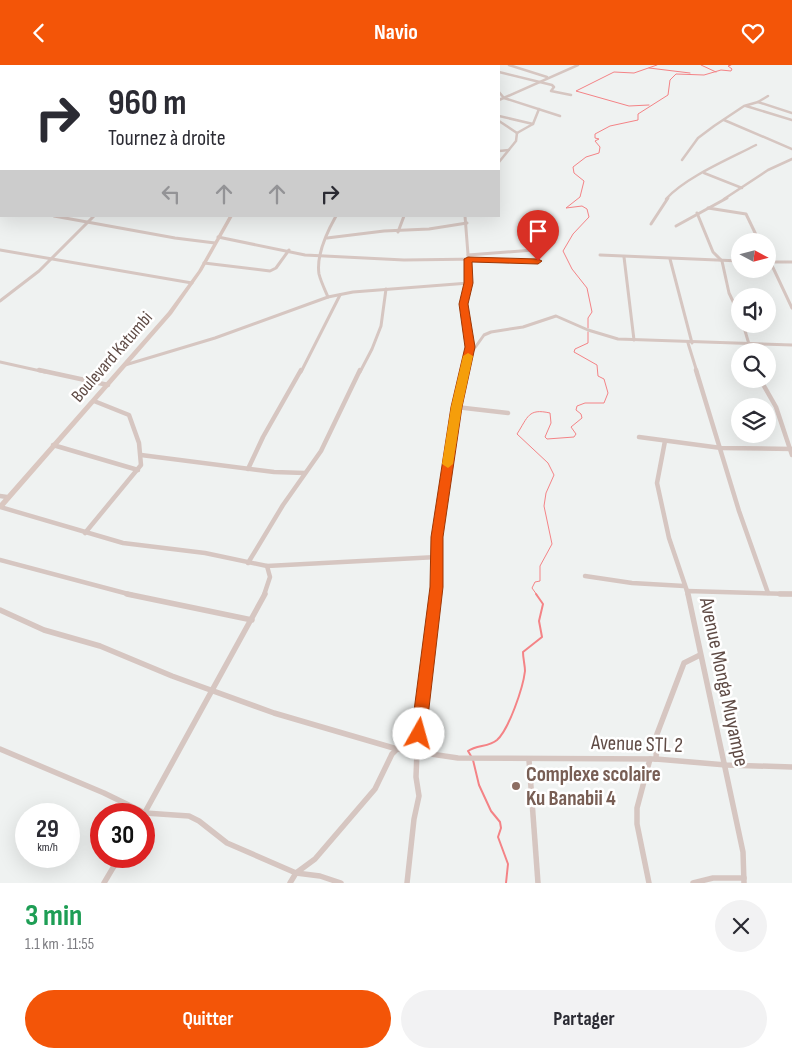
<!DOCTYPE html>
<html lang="fr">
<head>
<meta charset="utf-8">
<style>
	body { margin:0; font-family:"Sofia Sans Condensed",sans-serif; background:#f2f2f3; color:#2b2b33; height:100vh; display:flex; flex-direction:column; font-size:19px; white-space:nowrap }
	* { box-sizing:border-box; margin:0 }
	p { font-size:16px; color:#7c7c81 }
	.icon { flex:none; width:28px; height:28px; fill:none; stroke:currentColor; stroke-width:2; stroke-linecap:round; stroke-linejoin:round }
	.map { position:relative; height:818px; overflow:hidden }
	.drawer { display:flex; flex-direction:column; background:#fff; flex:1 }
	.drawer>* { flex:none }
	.hud { position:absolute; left:0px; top:0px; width:500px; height:152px; box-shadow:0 5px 20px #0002; background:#fff; color:#2b2b33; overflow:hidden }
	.needle { width:32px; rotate:97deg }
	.fabs { position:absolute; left:731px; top:168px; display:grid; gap:10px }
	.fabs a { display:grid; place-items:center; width:45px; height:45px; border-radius:50%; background:#fff; box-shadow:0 5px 20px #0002; font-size:25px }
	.speed { position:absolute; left:15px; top:738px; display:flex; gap:10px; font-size:25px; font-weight:700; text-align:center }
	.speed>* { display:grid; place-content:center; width:65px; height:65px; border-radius:50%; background:#fff; box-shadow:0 5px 20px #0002; line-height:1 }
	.speed small { font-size:12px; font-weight:400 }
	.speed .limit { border:8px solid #d22; background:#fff; color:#111 }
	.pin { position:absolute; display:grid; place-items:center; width:42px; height:42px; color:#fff; margin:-51px -21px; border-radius:50% 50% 50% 0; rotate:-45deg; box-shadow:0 0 5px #0007 }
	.pin .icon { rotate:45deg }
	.me { position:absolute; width:55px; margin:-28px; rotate:7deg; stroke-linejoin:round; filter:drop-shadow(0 0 4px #0008) }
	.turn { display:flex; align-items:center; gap:18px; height:105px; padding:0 25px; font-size:22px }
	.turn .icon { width:65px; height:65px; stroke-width:2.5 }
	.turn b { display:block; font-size:35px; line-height:42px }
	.lanes { display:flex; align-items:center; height:48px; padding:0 25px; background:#0003; justify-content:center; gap:25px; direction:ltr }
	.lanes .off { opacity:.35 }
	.round { display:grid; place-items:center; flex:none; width:52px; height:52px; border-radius:26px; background:#f2f2f3 }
	.summary { display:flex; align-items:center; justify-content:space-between; height:85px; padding:0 25px }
	h1 { font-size:30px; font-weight:700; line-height:38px; color:#1e9e55 }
	.cta { display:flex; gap:10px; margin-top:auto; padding:10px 25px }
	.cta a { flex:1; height:58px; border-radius:30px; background:#f35508; color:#fff; font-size:20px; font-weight:700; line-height:58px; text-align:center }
	.cta a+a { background:#f2f2f3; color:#2b2b33 }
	header { display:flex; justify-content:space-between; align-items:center; height:65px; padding:0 25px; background:#f35508; color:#fff; font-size:22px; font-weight:700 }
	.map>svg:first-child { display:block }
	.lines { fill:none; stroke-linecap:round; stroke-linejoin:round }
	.stream-far1 { stroke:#f48386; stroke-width:1 }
	.stream { stroke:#f48386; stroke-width:2 }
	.street-far3 { stroke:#d6c6c1; stroke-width:2.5 }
	.street-far2 { stroke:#d6c6c1; stroke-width:3 }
	.street-far1 { stroke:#d6c6c1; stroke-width:4.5 }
	.street { stroke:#d6c6c1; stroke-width:5.5 }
	.secondary { fill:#dac7c0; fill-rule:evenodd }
	.route { fill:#f35508; stroke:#9e3705 }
	.slow { fill:#f59e0b }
	.education-dot { fill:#8d6e63; stroke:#fff; stroke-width:2 }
	.labels { text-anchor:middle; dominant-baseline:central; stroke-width:5; stroke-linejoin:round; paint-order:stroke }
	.street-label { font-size:18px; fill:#5f4b45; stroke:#fff }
	.near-street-label { font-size:21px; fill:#5f4b45; stroke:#fff }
	.near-education-label { font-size:21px; font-weight:bold; fill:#785e54; stroke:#fff; text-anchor:start }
</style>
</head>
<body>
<header><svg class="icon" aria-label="back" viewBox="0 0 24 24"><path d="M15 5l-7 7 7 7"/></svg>Navio<svg class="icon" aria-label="heart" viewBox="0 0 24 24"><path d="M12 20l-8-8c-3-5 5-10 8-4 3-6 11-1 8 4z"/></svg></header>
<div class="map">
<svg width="792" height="818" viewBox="0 0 792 818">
	<rect width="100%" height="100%" fill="#eff2f1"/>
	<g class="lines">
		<g class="stream-far1">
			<path d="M701,0L716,7"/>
			<path d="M649,3L690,8"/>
			<path d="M649,40L629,41L576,26L614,7L634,8L657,0"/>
			<path d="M588,263V253L592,247L587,223L572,204L563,186L573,169L589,152L587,144L582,141L566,143L580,132L584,116L574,108L573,102L586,92L599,88L600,82L595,76L599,74L595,73V69L610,61L638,55V49L668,30L670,15L676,9L704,10L721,5L731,6L732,4L728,1L731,0"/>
			<path d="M537,530L532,523L535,517L540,516V501L552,479L544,441L546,428L554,410L548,398L517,369C528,352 528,343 550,348L551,358L545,372L547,374L574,372L576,369L571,362L582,353L581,349L576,345L577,341L585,338H604L608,328L604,314L598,311L597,300L574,287L575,284L588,278V267"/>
		</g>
		<g class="stream">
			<path d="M471,691L468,686C477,680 489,682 497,675C509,664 523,623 525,606C525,600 523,594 523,587L542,572L539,556L543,539L536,529"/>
			<path d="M473,695L479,720L491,746L500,757L501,763L498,772L508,799L506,818"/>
		</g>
		<g class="street-far3">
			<path d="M265,0L268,1"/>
			<path d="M309,0L311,1"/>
			<path d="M351,0L354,1"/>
			<path d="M397,0L400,1"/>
			<path d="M473,0L480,1"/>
			<path d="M509,0L547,12"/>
			<path d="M499,7L552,20L554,22L551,26L571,30"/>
			<path d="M499,27L504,33L560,51"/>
			<path d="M499,35L578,0"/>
			<path d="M758,37L792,48"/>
			<path d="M746,41L792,55"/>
			<path d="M499,51L533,59"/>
			<path d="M724,55L792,84"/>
			<path d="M499,56L517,68"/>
			<path d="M517,68L533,59L539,44"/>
			<path d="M499,86L509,85"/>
			<path d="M682,95L698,73L714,61L744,41L758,37L768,31"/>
			<path d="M499,97L516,76L517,68"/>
			<path d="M704,108L742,123"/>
			<path d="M666,134C686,112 729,94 756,80"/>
			<path d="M724,134L768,105L792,94"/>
		</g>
		<g class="street-far2">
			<path d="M708,143L746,149L759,176"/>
			<path d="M697,148L713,187L722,196L729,228L740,251"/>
			<path d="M54,151L175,173L215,178"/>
			<path d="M651,159L668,133"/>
			<path d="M676,161L727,133"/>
			<path d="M398,167L404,151"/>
			<path d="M218,172L305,190L404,195L479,194L538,196"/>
			<path d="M327,173L384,166L429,164L467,158"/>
			<path d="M0,185L192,218"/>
			<path d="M468,190L534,185"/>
			<path d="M600,190L740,196"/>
			<path d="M624,192L634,275"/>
			<path d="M768,192L792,243"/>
			<path d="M670,194L692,278"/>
			<path d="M769,197H792"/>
			<path d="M204,198L270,206L276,203L289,185"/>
			<path d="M328,232C325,225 321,217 319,209C316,190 327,167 336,151"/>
			<path d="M0,236L39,206L94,151"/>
			<path d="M743,259L751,286"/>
			<path d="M688,278L697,307"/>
			<path d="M469,291L484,270L491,267L523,262L556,251L588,265L618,274L792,280"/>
			<path d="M0,297L45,307"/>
			<path d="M125,300L215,273L328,232L353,227L469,218"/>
			<path d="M301,307L340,230"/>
			<path d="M360,307L372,284L381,261L386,224"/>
			<path d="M464,307L470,282L464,247L469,202L465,151"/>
		</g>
		<g class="street-far1">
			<path d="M39,305L108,320"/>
			<path d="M696,305L739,446L768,528"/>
			<path d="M760,314L776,342L792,390"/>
			<path d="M456,342L508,348"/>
			<path d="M639,372L721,383L792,384"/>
			<path d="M665,376L657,418L669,473L687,526"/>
			<path d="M53,380L138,405"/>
			<path d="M141,390L274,407L305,408"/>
			<path d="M248,404L263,372L301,305"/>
			<path d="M0,431L7,432"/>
			<path d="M0,442L123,478L205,488L267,501L437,492"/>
			<path d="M85,468L141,400L139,378L129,350L94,336"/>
			<path d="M0,495L132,530"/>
			<path d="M248,498L283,440L321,386L360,305"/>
			<path d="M585,511L632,518L684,521"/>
			<path d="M264,530L270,512L267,501"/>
			<path d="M435,530L437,472L456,342L465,305"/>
			<path d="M688,530L687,526L792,529"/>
		</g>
		<g class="street">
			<path d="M127,529L252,555"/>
			<path d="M688,529L743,787L744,818"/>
			<path d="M780,529H792"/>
			<path d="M0,545L44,565L100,581L172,611L274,648L397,684L458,693L656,694L726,700L792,702"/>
			<path d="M0,684L104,728L145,748L189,751L199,756L227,778L296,808L320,811L341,818"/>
			<path d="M656,694L657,669L684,598L700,590"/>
			<path d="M529,695L538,818"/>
			<path d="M144,749L265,529"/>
			<path d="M104,818L120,791"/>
			<path d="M290,818L296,808L315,794L375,724L392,689L397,684"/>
			<path d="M407,818L414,754L419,731L416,712L417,687L435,529"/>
			<path d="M649,818L637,759V743L650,694"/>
			<path d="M693,818L713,813H744"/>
		</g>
		<path class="secondary" d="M229,151H233L202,206L172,249L2,444H0V438L168,247L198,206Z"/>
	</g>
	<path class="route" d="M468,192L538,194L542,196L538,199L472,197L473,218L468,239L475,282L462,342L443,472V522L426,669L424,674L419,676L414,674L411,669L430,522L431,472L451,342L465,282L459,239L464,218V194Z"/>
	<path class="slow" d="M468,288L473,291L462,342L453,399L448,403L442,399L451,342L463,291Z"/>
	<circle class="education-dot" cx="516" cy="721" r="5"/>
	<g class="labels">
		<g class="street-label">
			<text transform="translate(112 292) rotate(-49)">Boulevard Katumbi</text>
		</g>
		<g class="near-street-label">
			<text transform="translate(724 617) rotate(78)">Avenue Monga Muyampe</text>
			<text transform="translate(637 679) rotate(2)">Avenue STL 2</text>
		</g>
		<g class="near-education-label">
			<text x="526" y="709">Complexe scolaire<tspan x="526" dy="24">Ku Banabii 4</tspan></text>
		</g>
	</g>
</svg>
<div class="fabs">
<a><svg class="needle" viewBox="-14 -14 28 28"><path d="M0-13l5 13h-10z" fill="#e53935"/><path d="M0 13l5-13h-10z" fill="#7c7c81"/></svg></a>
<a><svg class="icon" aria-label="sound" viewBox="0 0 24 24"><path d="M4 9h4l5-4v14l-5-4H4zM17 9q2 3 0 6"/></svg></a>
<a><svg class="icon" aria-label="search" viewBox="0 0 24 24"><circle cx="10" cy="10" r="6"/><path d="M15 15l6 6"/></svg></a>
<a><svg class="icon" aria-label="layers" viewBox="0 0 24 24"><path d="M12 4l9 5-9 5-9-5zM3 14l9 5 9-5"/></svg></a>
</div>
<div class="speed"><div>29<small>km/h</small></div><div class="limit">30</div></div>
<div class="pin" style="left:538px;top:196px;background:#d93025"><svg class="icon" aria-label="arrive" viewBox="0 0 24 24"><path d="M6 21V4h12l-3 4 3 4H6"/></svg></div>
<svg class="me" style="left:419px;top:669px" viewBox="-20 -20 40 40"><circle r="19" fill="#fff"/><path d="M0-13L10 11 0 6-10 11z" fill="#f35508"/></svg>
<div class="hud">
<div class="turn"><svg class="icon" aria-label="right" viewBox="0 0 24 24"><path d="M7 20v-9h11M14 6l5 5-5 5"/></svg><div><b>960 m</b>Tournez à droite</div></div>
<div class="lanes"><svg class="icon off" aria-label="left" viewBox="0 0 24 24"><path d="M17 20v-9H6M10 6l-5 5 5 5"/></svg><svg class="icon off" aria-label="ahead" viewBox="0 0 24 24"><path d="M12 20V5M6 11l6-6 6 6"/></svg><svg class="icon off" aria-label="ahead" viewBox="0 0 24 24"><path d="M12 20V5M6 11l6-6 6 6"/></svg><svg class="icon" aria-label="right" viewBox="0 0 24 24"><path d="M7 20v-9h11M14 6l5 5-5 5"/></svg></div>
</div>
</div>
<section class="drawer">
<div class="summary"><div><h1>3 min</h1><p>1.1 km · 11:55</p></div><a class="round"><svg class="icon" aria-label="close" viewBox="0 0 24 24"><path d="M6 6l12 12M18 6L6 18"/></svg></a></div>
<div class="cta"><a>Quitter</a><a>Partager</a></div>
</section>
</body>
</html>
